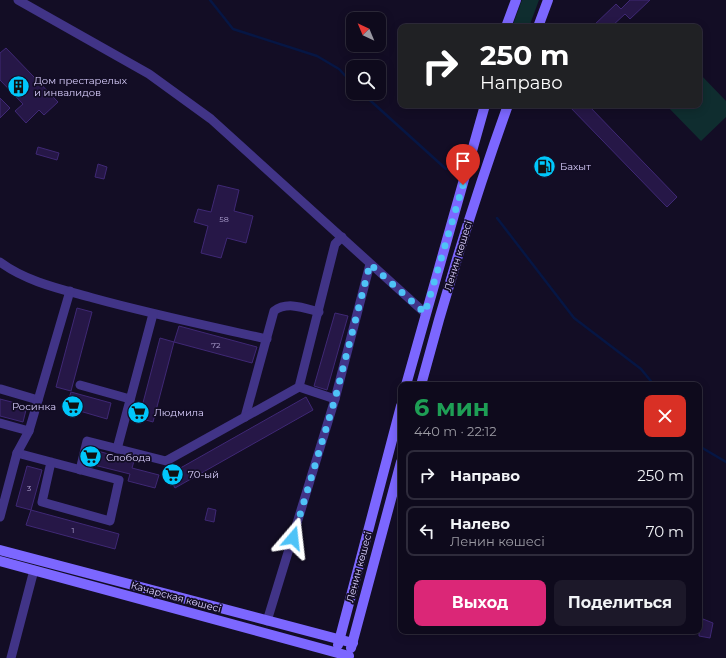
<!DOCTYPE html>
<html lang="ru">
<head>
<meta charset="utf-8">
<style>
	body { margin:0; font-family:Montserrat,sans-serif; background:#1c1829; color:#f1f3f6; height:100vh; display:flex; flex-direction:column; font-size:15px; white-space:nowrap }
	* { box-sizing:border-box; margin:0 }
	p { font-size:13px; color:#9b9aa3 }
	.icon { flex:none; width:22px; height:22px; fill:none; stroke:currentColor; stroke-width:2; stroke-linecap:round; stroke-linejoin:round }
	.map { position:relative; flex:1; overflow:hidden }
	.drawer { position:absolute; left:398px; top:382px; width:304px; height:252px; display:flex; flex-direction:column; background:#0e0a1c; border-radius:8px; box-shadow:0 2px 10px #0003,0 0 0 1px #2e2b3b }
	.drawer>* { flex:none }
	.guide { position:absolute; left:398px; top:24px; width:304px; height:84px; border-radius:8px; box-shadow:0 2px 10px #0003,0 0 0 1px #2e2b3b; background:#202124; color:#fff; overflow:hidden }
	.needle { width:26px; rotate:316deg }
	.controls { position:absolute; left:346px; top:12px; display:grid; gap:8px }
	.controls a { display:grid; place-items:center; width:40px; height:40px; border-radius:8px; background:#0e0a1c; box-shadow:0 2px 10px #0003,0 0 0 1px #2e2b3b; font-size:20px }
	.pin { position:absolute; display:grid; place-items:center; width:34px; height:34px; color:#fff; margin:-41px -17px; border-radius:50% 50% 50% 0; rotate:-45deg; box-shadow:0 0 4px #0007 }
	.pin .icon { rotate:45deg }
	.me { position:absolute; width:44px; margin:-22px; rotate:17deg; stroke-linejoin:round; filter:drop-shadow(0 0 3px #0008) }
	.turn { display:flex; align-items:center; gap:14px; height:84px; padding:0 16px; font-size:18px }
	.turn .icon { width:52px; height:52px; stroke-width:2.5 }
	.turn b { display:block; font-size:28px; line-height:34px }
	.round { display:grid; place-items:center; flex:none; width:42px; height:42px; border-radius:8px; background:#1c1829 }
	.head { display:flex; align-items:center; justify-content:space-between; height:68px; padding:0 16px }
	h1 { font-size:24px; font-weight:700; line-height:30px; color:#1e9e55 }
	.primary-button { display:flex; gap:8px; margin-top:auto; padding:8px 16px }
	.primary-button a { flex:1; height:46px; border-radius:8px; background:#db2777; color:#fff; font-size:16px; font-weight:700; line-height:46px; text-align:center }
	.primary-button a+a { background:#1c1829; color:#f1f3f6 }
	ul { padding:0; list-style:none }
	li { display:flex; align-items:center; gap:12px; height:50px; margin:0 8px 6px; padding:0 8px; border:2px solid #2e2b3b; border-radius:8px }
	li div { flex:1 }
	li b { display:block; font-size:15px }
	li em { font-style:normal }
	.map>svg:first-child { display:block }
	.green { fill:#0f2d2f }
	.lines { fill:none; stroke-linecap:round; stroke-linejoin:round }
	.stream { stroke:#061644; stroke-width:2.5 }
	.building { fill:#261747; stroke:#3f2875 }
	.minor { stroke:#413487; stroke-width:9 }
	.secondary { stroke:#7c67ff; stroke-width:10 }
	.route { stroke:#4fc3f7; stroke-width:7; stroke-dasharray:0 12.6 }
	.labels { text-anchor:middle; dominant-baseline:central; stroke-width:3.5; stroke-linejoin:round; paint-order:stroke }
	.number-label { font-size:8px; fill:#aea2d1 }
	.poi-label { font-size:10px; fill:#dbd0ff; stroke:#130d25; text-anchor:start }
	.street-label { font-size:10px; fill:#dbd0ff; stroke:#130d25 }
</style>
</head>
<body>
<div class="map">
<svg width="726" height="658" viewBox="0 0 726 658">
	<rect width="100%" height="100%" fill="#130d25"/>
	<g class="green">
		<path d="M522,0H539L529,27H512Z"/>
		<path d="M699,73L726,101V117L701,141L666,105H699Z"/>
	</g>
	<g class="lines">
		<g class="stream">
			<path d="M210,0L233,29L317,56L339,69L353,84"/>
			<path d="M362,93L446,169"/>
			<path d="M497,218L574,318L641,369L654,385"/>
			<path d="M699,446L726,462"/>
		</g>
	</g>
	<g class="building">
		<path d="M630,0H650L630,19L625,14L611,27H592L616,4L621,9Z"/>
		<path d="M6,48L58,102L44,115L39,110L26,123L15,111L23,104L0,80V53Z"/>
		<path d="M0,98L10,108L0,118Z"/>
		<path d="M568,105H588L677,197L667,207Z"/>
		<path d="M38,147L59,153L57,160L36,154Z"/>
		<path d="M98,164L107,167L104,179L95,177Z"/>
		<path d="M218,185L239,190L234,211L253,216L246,243L227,238L221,258L201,253L208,226L194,222L198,209L211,212Z"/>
		<path d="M77,308L92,312L71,391L56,387Z"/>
		<path d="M335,313L348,316L327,390L314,386Z"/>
		<path d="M179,326L257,347L252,363L174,342Z"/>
		<path d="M160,338L174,342L153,422L139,418Z"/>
		<path d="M71,392L111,403L107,419L66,407Z"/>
		<path d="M306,397L313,410L175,488L168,475Z"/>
		<path d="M0,399L27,406L23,422L0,416Z"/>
		<path d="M94,450L134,461L132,468L159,475L155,488L128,481L130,474L90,464Z"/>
		<path d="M27,466L42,470L31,510L16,506Z"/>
		<path d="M208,508L216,510L214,522L205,520Z"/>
		<path d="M31,510L119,534L115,549L26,525Z"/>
		<path d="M703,619L713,623L710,638L699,636V622L702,623Z"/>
	</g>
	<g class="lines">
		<g class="minor">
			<path d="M18,0L149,74L211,119L425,313"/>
			<path d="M0,262C27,282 61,289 93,298C151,314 209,326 267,339"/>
			<path d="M80,385L130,399"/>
			<path d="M299,387L335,399"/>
			<path d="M1,389L38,400"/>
			<path d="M245,417L274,311C287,301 304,308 319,312"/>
			<path d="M0,423L29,431"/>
			<path d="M117,449L153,314"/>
			<path d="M17,453L119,480L110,521L42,502L51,462"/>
			<path d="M80,470L87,441L166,461L299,387L335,244L342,237"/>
			<path d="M0,517L17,453L29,431L70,291"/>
			<path d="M267,621L335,399L370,264"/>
			<path d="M11,658L34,570"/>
		</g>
		<g class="secondary">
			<path d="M506,27L516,0"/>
			<path d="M538,27L548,0"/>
			<path d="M406,385L485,105"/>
			<path d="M421,385C446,291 475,197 508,105"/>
			<path d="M0,550L353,643"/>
			<path d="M0,561L349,656"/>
			<path d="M338,645L401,406"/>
			<path d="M351,648L401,462"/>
		</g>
	</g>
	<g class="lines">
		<path class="route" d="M293,538L335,399L370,264L425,313L463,185"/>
	</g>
	<defs>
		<symbol id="building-disc" viewBox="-11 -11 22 22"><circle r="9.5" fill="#00c7fb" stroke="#130d25"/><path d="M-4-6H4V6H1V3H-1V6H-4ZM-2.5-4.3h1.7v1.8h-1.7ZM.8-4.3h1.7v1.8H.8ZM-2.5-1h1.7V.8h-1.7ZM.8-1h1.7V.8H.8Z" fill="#111"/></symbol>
		<symbol id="fuel-disc" viewBox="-11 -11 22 22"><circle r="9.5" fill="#00c7fb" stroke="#130d25"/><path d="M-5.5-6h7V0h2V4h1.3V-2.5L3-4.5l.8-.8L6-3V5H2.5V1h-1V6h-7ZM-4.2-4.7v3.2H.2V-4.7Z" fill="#111"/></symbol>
		<symbol id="supermarket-disc" viewBox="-11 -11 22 22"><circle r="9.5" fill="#00c7fb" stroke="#130d25"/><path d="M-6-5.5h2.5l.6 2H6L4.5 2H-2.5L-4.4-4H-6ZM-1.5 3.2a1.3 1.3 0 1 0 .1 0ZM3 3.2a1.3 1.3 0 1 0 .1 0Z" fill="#111"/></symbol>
	</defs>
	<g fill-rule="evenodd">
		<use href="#building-disc" x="6" y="74" width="25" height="25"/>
		<use href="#fuel-disc" x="532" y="154" width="25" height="25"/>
		<use href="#supermarket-disc" x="60" y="394" width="25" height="25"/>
		<use href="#supermarket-disc" x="126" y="400" width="25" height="25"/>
		<use href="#supermarket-disc" x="78" y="444" width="25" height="25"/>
		<use href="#supermarket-disc" x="160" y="462" width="25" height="25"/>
	</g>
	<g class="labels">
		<g class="number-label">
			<text x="224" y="219">58</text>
			<text x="216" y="345">72</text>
			<text x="29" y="488">3</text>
			<text x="73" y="530">1</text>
		</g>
		<g class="poi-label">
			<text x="34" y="80">Дом престарелых<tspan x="34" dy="12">и инвалидов</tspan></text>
			<text x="560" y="166">Бахыт</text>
			<text x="56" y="406" text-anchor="end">Росинка</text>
			<text x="154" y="412">Людмила</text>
			<text x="106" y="457">Слобода</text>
			<text x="188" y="474">70-ый</text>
		</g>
		<g class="street-label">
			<text transform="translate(458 256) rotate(-73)">Ленин көшесі</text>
			<text transform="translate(359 567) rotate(-75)">Ленин көшесі</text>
			<text transform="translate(176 597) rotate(15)">Качарская көшесі</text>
		</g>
	</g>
</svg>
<div class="controls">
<a><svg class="needle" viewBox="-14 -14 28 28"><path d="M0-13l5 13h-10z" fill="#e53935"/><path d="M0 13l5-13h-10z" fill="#9b9aa3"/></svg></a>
<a><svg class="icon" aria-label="search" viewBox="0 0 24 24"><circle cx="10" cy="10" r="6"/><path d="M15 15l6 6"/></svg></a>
</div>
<div class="pin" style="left:463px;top:185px;background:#d93025"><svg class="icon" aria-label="arrive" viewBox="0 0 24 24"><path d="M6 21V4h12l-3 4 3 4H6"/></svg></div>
<svg class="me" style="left:293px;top:538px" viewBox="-20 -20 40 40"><path d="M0-17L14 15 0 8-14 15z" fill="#4fc3f7" stroke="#fff" stroke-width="4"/></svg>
<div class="guide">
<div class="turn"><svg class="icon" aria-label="right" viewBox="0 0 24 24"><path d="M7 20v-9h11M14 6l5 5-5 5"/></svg><div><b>250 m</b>Направо</div></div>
</div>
<section class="drawer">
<div class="head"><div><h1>6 мин</h1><p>440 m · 22:12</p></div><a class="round" style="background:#d93025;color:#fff"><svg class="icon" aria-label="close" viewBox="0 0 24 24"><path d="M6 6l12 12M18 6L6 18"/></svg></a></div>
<ul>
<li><svg class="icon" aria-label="right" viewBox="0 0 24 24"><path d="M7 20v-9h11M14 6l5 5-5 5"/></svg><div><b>Направо</b></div><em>250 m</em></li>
<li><svg class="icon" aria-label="left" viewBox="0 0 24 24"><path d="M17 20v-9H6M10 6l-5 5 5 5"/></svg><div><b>Налево</b><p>Ленин көшесі</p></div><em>70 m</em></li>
</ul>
<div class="primary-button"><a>Выход</a><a>Поделиться</a></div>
</section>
</div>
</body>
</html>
